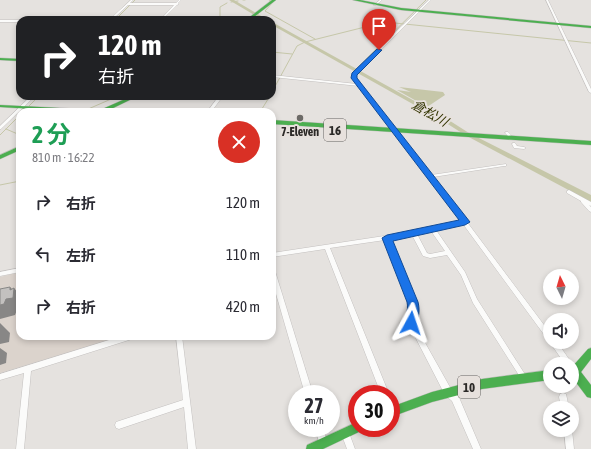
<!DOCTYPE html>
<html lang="ja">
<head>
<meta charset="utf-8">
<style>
	body { margin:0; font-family:"Asap Condensed","Noto Sans JP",sans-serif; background:#f2f2f3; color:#2b2b33; height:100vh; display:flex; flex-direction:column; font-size:15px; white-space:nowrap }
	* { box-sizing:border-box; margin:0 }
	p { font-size:13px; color:#7c7c81 }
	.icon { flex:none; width:22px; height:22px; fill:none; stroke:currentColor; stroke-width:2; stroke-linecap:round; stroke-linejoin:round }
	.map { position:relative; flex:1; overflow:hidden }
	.sheet { position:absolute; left:16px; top:108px; width:260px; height:232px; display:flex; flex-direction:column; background:#fff; border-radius:12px; box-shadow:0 2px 6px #0003 }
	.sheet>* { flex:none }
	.top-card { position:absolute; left:16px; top:16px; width:260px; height:84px; border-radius:12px; box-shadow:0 2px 6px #0003; background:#202124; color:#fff; overflow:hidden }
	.needle { width:26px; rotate:355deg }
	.buttons { position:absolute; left:543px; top:269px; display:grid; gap:8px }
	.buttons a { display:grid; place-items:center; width:36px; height:36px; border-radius:50%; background:#fff; box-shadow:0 2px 6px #0003; font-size:20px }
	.speed { position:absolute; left:288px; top:385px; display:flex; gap:8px; font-size:20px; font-weight:700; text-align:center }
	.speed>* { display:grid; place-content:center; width:52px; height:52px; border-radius:50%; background:#fff; box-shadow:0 2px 6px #0003; line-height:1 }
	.speed small { font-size:10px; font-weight:400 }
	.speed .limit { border:6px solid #d22; background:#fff; color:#111 }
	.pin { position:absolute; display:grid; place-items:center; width:34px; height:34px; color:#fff; margin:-41px -17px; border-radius:50% 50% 50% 0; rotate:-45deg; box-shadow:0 0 4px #0007 }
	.pin .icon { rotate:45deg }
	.me { position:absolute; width:44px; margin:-22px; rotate:5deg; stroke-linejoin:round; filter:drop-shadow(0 0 3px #0008) }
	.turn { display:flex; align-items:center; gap:14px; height:84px; padding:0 16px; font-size:18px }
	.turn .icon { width:52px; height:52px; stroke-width:2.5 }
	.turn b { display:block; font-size:28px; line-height:34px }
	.round { display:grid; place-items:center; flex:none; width:42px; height:42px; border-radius:21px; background:#f2f2f3 }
	.summary { display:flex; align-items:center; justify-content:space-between; height:68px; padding:0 16px }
	h1 { font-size:24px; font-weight:700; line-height:30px; color:#1e9e55 }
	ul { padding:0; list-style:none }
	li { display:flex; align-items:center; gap:12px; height:52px; padding:0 16px }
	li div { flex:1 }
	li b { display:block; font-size:15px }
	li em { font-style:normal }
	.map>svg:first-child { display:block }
	.built { fill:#dbd3cc }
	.water { fill:#c6c7a9 }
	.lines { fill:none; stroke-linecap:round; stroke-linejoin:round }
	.stream { stroke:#c6c7a9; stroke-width:1 }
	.river { fill:#c6c7a9; fill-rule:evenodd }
	.street-casing { stroke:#c3c0bf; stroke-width:1 }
	.fast-casing { stroke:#c3c0bf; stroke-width:1 }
	.street { fill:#fbfbfa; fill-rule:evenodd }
	.fast { fill:#4caf50; fill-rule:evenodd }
	.shaded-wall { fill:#888786 }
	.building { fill:#c3c1bf; stroke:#888786 }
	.route { fill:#1a73e8; stroke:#114b97 }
	.poi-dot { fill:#6c6a67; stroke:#e7e1dd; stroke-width:1.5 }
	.labels { text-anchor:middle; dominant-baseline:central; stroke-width:4; stroke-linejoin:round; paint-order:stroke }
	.far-poi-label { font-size:12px; font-weight:bold; fill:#2b2927; stroke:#e7e1dd }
	.far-water-label { font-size:13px; font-style:italic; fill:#323400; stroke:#e7e1dd }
	.shield { fill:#e7e1dd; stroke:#63605e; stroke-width:1 }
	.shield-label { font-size:13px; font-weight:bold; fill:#2b2927 }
</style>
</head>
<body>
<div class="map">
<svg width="591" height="449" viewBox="0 0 591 449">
	<rect width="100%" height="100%" fill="#e5e2df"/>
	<path class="built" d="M20,272V336H123L0,373V277Z"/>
	<path class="water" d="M399,87L443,92L445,95L427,107L397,90L411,92Z"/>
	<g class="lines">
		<g class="stream">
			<path d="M243,0H245"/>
			<path d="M269,0L273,2L265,11L315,39"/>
			<path d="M231,2L238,1"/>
			<path d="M115,20L135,0"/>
			<path d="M220,20V7L227,3"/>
			<path d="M272,52L292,54"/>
			<path d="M355,70L426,0"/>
			<path d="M272,92L297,46L305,42L385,22L591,43"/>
			<path d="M29,106L39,96"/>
			<path d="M86,110L118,96"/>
			<path d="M23,112L26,109"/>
			<path d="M260,112L270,96"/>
			<path d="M6,129L20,135"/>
			<path d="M0,135L20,115"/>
			<path d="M0,185L20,181"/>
		</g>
		<g class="river">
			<path d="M229,0H234L268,20H263Z"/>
			<path d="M272,22L447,119L469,133L591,195V202L465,135L443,121L272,25Z"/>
		</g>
		<defs>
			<g id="street">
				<path d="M131,0H133L130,3H176L179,0H181L178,3L179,4L177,5L162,20H160L174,5H128L113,19H121L122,20H33L34,19H110Z"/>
				<path d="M380,0H382L376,5H374Z"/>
				<path d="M429,0H431L356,74V78L431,175L506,164V166H504L433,177L466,220L467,221V222L550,333V341L548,340L463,224L436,230L465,272L477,299L526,376L527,378L526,380L524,381L522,380L473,303L461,275L447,255L430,258L423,256L412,235L390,239L416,302L417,309L414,323L451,389L458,395L481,449H473L452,401L445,395L408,323L411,309L410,302L385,240L330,248L389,394H381L325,249L272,257V253L404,233L461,221L418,162L359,86L272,77V75L357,84L352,78L353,73ZM431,231L445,251L430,254L427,253L417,234Z"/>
				<path d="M546,0H548L591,89V93L589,92Z"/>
				<rect x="0" y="20" width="20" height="2"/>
				<path d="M31,96H35L1,129H0V126Z"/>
				<path d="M219,96H223L211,112H207Z"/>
				<path d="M506,132H508L511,135L510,136H508L505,133Z"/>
				<path d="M513,143H515L517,146L524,147L526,148L524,149L514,148L512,144Z"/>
				<path d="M569,190L591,202V206L589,205L591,207V212L589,211L581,202V201L567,193V191Z"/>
				<path d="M20,268V272L0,276V272Z"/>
				<path d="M272,269H274L275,271L313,394H305L272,280Z"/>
				<path d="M122,336H135L134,338L132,339L31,371L24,449H16L24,373L0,380V374Z"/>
				<path d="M176,336H182L196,449H188L184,407L119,429L116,428L115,425L116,422L119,421L183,400Z"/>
				<path d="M550,341L557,342L571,362L572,364V365V364H565L551,344Z"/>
				<path d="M563,393L566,394L569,408H561L559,397L560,394Z"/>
				<path d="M315,428H323L327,442L326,445L323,446L320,445Z"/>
				<path d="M345,429L348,430L355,449H347L341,433L342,430Z"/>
				<path d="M564,430H572L574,449H566Z"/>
			</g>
			<g id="fast">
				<path d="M272,0H276L250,20H246Z"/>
				<path d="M353,0H360L401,8L591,26V28L401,10Z"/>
				<path d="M0,58L20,59V61L0,60Z"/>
				<path d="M132,96H138L107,111L110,112H80L0,107V105L100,110Z"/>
				<path d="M272,120L591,141V145L272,124Z"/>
				<path d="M20,146V150L0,159V155Z"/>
				<path d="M591,348V359L581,372L591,385V398L587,397L572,377V367L588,349Z"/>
				<path d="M550,370V380L482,389L432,402L391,417V407L432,392L482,379Z"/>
				<path d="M357,422V428H362L361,431L323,449H306L307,445Z"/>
			</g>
		</defs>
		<use href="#street" class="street-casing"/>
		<use href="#fast" class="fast-casing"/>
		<use href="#street" class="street"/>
		<use href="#fast" class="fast"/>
	</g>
	<g class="shaded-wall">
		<path d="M10,287L14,291V288L20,295V310H17L15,315L0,319V305L10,290Z"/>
		<path d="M0,323L10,333L9,342L0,344Z"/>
		<path d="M0,348L7,353L6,363L0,365Z"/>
	</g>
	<path class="building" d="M10,287V290L14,288L13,298L6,299L4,304L0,305V289Z"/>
	<path class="route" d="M377,49L382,50L357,75V78L470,222L465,225L393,241L418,302C420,310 419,318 415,326L411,328L407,326C404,320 409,310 407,302L382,238L387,235L459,220L351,78L352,73Z"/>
	<circle class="poi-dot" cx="300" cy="118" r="4"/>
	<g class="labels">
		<g class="far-poi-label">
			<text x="300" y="132">7-Eleven</text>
		</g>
		<g class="far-water-label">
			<text transform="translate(430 113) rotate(30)">倉松川</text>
		</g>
		<g class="shield">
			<rect x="324" y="119" width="22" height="22" rx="3"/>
			<rect x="458" y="376" width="22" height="22" rx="3"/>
		</g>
		<g class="shield-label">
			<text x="335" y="130">16</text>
			<text x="469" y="387">10</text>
		</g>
	</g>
</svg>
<div class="buttons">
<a><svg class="needle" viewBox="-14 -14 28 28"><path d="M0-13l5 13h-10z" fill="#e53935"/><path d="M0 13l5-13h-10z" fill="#7c7c81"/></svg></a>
<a><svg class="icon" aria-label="sound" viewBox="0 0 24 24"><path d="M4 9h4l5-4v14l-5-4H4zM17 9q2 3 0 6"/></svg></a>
<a><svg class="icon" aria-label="search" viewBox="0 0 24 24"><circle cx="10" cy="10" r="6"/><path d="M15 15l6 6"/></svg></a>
<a><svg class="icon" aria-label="layers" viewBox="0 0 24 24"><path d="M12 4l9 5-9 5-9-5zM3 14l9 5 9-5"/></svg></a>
</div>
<div class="speed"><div>27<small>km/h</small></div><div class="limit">30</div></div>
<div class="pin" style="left:379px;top:50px;background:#d93025"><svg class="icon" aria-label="arrive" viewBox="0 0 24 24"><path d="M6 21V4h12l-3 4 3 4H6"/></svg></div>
<svg class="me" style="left:411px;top:323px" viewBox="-20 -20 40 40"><path d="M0-17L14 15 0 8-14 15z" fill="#1a73e8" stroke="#fff" stroke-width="4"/></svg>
<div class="top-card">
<div class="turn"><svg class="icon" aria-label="right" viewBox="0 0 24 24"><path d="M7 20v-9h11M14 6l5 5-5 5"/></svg><div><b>120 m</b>右折</div></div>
</div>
<section class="sheet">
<div class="summary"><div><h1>2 分</h1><p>810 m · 16:22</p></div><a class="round" style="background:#d93025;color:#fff"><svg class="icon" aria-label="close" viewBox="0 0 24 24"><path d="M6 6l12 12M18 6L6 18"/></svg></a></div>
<ul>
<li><svg class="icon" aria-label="right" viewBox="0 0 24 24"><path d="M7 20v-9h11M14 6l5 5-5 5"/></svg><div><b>右折</b></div><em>120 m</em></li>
<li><svg class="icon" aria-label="left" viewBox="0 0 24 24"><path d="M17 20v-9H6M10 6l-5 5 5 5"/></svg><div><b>左折</b></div><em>110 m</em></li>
<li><svg class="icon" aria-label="right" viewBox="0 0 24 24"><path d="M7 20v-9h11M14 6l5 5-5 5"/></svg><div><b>右折</b></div><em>420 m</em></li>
</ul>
</section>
</div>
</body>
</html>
